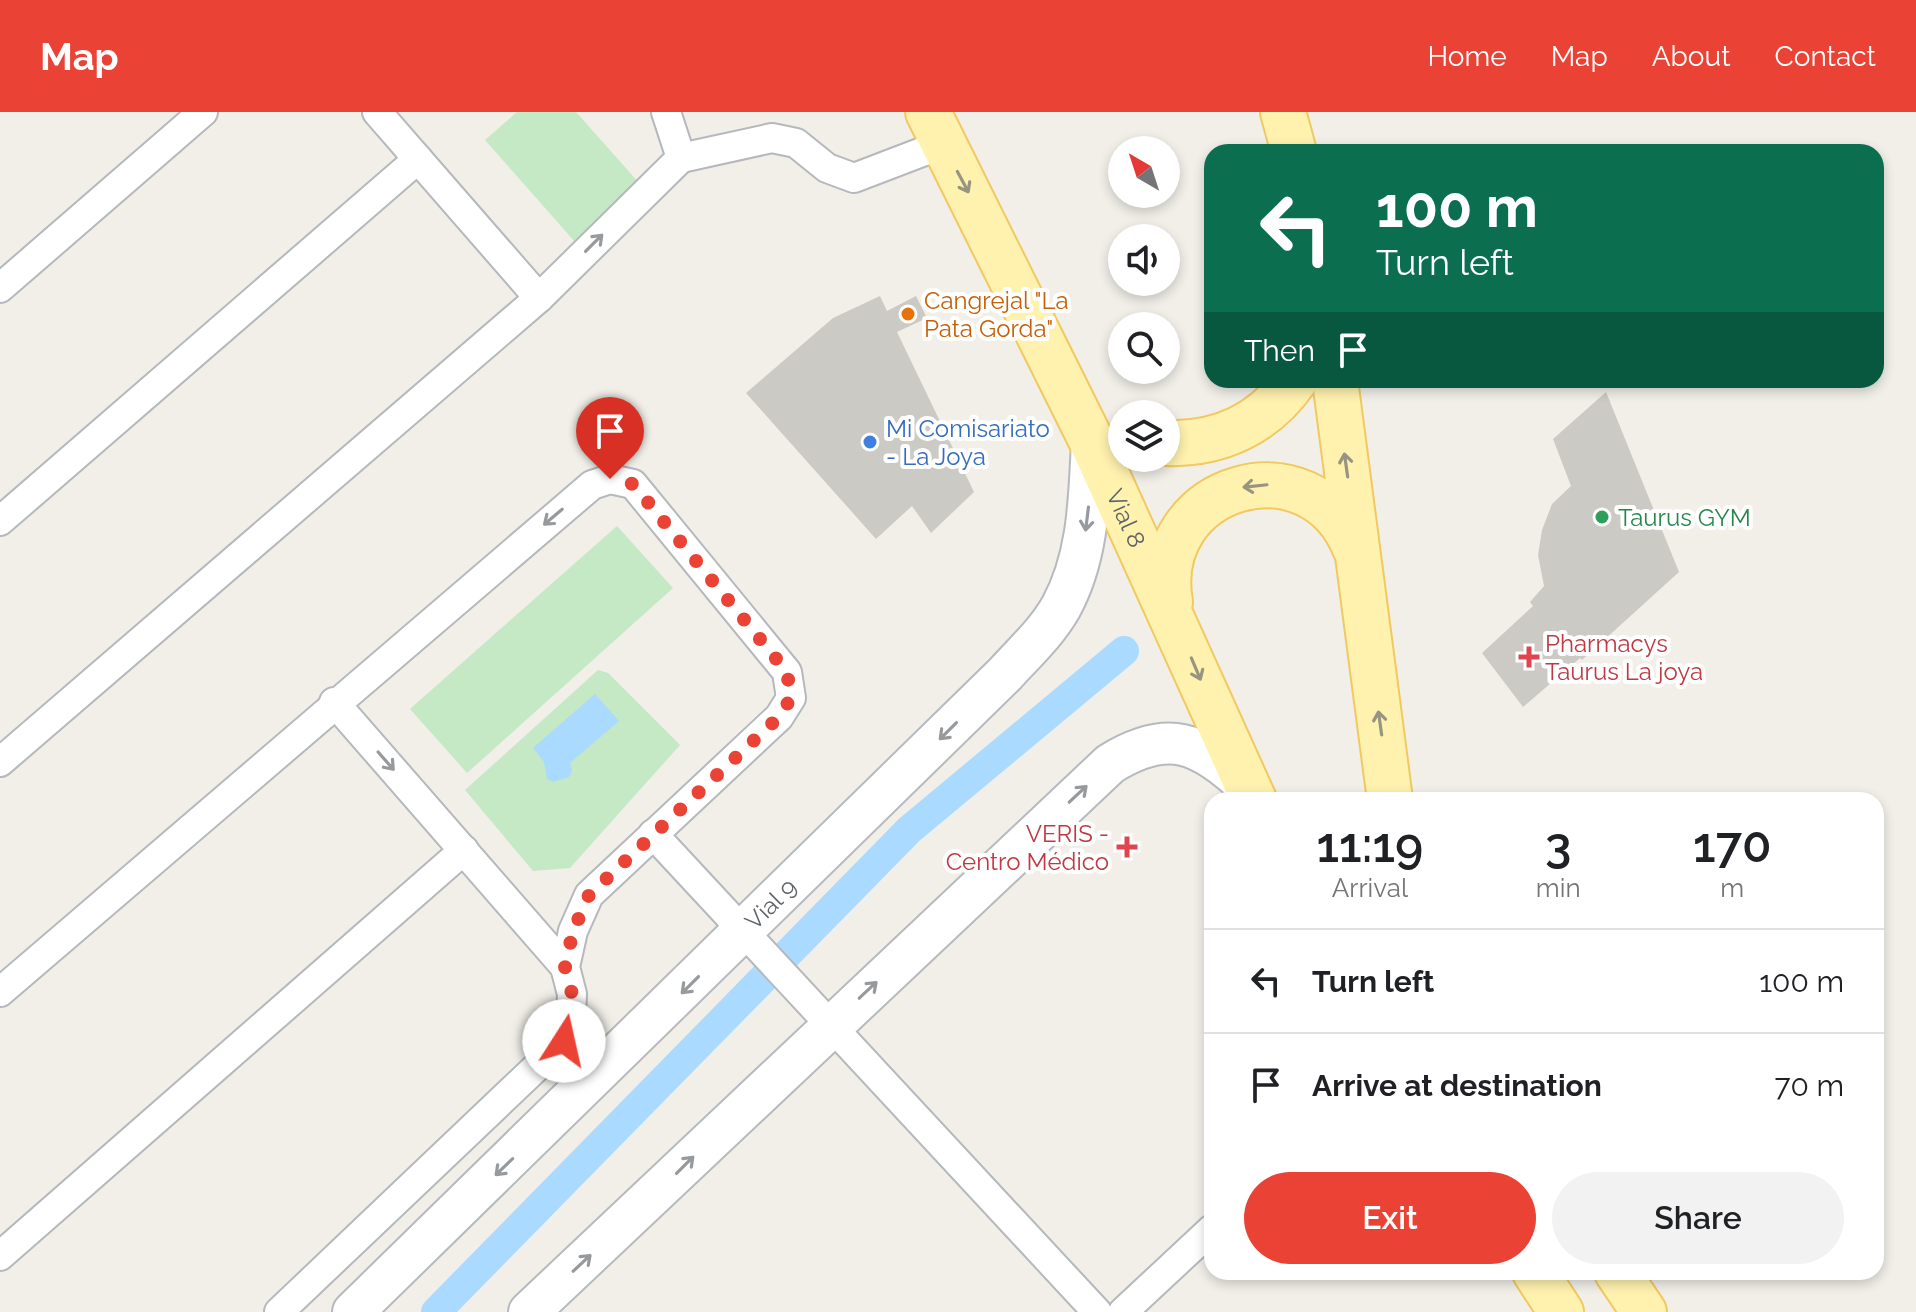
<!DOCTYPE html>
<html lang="en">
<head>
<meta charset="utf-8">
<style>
	body { margin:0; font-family:Raleway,sans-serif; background:#f2f2f2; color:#202124; height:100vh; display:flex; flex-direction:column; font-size:30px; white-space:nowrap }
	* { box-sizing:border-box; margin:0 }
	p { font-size:26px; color:#757577 }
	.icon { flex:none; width:44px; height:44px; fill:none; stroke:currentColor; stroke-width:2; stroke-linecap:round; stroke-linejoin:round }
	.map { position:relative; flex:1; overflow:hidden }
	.sheet { position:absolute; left:1204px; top:680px; width:680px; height:488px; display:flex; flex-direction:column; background:#fff; border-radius:24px; box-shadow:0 4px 12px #0003 }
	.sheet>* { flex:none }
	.banner { position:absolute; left:1204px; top:32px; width:680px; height:244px; border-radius:24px; box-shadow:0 4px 12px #0003; background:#0b6e4f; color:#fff; overflow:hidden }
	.needle { width:52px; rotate:321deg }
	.buttons { position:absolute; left:1108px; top:24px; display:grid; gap:16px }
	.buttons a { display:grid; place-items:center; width:72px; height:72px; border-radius:50%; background:#fff; box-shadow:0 4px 12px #0003; font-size:40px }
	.pin { position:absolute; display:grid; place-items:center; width:68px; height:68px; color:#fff; margin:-82px -34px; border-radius:50% 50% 50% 0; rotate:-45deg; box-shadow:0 0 8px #0007 }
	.pin .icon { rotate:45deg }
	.me { position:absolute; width:88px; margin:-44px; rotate:10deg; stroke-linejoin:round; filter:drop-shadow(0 0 6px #0008) }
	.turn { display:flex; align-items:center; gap:28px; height:168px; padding:0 40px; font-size:36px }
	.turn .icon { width:104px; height:104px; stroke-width:2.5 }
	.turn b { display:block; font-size:56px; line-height:68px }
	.then { display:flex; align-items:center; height:76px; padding:0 40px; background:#0003; gap:16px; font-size:30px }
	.eta { display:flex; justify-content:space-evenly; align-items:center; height:136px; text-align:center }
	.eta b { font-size:48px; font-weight:600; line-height:56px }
	.button { display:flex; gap:16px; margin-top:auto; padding:16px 40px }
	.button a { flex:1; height:92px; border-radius:48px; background:#ea4335; color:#fff; font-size:32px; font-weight:600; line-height:92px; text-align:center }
	.button a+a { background:#f2f2f2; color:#202124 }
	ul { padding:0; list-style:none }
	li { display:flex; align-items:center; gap:24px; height:104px; padding:0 40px; border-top:2px solid #e0e0e0 }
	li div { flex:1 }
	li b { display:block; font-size:30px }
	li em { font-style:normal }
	header { display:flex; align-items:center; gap:48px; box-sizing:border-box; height:112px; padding:0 40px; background:#ea4335; color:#fff }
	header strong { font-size:38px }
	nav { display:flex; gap:44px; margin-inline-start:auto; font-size:28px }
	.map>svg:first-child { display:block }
	.green { fill:#c5e8c5 }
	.water { fill:#aadaff }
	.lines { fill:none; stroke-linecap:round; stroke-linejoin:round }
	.canal { stroke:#aadaff; stroke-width:30 }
	.building { fill:#cccac5 }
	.street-casing { stroke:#b5b8bc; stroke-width:32 }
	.secondary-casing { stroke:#b6babf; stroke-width:44 }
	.primary-casing { stroke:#f2c960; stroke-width:48 }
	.street { stroke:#fff; stroke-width:28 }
	.secondary { stroke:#fff; stroke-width:40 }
	.primary { stroke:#fff2af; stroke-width:44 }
	.oneway { stroke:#979581 }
	.oneway2 { stroke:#979a9d }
	.route { stroke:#ea4335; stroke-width:14; stroke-dasharray:0 25.2 }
	.food-dot { fill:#e8710a; stroke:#fff; stroke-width:3 }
	.shop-dot { fill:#3f7fe0; stroke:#fff; stroke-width:3 }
	.leisure-dot { fill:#2e9e5b; stroke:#fff; stroke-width:3 }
	.health-dot { fill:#e0444e; stroke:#fff; stroke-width:3 }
	.labels { text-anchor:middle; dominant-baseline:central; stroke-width:8; stroke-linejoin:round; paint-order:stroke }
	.food-label { font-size:24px; fill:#c56008; stroke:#fff; text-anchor:start }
	.shop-label { font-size:24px; fill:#366cbe; stroke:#fff; text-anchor:start }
	.leisure-label { font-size:24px; fill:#27864d; stroke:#fff; text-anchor:start }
	.street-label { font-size:24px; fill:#5f6368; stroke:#fff }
	.health-label { font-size:24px; fill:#be3a42; stroke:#fff; text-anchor:start }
</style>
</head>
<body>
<header>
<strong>Map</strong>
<nav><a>Home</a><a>Map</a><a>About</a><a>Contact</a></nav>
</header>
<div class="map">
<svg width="1916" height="1200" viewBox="0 0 1916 1200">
	<rect width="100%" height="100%" fill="#f1efe8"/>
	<g class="green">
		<path d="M517,0H576L640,72L575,130L485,28Z"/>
		<path d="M617,414L673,476L467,661L410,597Z"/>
		<path d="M598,558L608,561L680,633L570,756L533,759L465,678Z"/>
	</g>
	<path class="water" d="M595,582L619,609L570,651L572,658L569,665L553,670L547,667L544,650L533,636Z"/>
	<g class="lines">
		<path class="canal" d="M436,1200L909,718L1124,539"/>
	</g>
	<g class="building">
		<path d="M880,184L887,199L916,184L927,206L897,220L974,380L931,421L912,394L876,427L746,281L833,206Z"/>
		<path d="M1606,280L1679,460L1582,548L1580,546L1523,595L1482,541L1533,494L1530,490L1544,474L1538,443L1542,418L1552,392L1571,374L1553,327Z"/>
	</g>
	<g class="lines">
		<defs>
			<g id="street">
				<path d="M377,0L539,186"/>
				<path d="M681,46L772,26L796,31L827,56L854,66L943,32"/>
				<path d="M0,176L203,0"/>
				<path d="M0,409L418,47"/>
				<path d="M334,590L565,855"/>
				<path d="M0,650L539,186L681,46L666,0"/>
				<path d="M653,722L1097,1200"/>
				<path d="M0,880L592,373L610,367L633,372L787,560L791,586L779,605L589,783L573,819L565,855L572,882L571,905L564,929L279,1200"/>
				<path d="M0,1144L464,738"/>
				<path d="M1123,1200L1212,1117"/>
			</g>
			<g id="secondary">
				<path id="s1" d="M353,1200L1005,562C1024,541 1047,520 1061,495C1089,444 1089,386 1092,330"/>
				<path d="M529,1200L1110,652C1168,616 1200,630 1247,674"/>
			</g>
			<g id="primary">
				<path id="s2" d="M928,0L1092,330L1254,688"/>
				<path d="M1283,0L1294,40"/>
				<path d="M1335,268L1390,688"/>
				<path d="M1166,331C1219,333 1264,312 1295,268"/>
				<path d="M1170,490C1150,373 1310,325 1355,436"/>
				<path d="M1535,1160L1561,1200"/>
				<path d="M1617,1160L1644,1200"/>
			</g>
		</defs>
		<use href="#street" class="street-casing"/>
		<use href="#secondary" class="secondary-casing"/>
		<use href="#primary" class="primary-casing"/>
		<use href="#street" class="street"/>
		<use href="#secondary" class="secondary"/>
		<use href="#primary" class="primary"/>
	</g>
	<defs><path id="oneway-shaft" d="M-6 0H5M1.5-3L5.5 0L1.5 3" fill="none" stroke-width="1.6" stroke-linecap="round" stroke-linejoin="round" transform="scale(2)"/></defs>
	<g class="oneway">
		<use href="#oneway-shaft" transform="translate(963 70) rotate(62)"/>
		<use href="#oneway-shaft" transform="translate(1346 353) rotate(-98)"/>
		<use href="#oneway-shaft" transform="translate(1255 374) rotate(174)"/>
		<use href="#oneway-shaft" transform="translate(1196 557) rotate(67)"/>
		<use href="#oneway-shaft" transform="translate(1380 611) rotate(-98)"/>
	</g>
	<g class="oneway2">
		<use href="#oneway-shaft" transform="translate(594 131) rotate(-45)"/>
		<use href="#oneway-shaft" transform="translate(553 405) rotate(140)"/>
		<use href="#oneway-shaft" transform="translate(1087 407) rotate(97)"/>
		<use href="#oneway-shaft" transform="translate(948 619) rotate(135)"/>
		<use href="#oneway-shaft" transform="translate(386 649) rotate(49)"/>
		<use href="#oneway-shaft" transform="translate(1078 682) rotate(-43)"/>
		<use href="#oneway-shaft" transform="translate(690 873) rotate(135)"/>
		<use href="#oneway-shaft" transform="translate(868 878) rotate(-43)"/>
		<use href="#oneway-shaft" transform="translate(685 1053) rotate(-45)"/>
		<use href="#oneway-shaft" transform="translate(504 1055) rotate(136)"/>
		<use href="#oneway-shaft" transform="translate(582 1151) rotate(-43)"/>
	</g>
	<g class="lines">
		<path class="route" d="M564,929L571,905L572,882L565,855L573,819L589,783L779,605L791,586L787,560L633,372L610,367"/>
	</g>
	<circle class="food-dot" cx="908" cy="202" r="8"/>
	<circle class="shop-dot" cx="870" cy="330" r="8"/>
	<circle class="leisure-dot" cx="1602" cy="405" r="8"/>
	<g class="health-dot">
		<path d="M1525 533h8v8h8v8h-8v8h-8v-8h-8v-8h8z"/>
		<path d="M1123 723h8v8h8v8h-8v8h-8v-8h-8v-8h8z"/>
	</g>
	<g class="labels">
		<g class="food-label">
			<text x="924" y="188">Cangrejal "La<tspan x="924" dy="28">Pata Gorda"</tspan></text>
		</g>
		<g class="shop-label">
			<text x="886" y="316">Mi Comisariato<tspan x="886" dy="28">- La Joya</tspan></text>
		</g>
		<g class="leisure-label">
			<text x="1618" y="405">Taurus GYM</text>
		</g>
		<g class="street-label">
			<text stroke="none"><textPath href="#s2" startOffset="452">Vial 8</textPath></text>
			<text stroke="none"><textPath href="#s1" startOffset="584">Vial 9</textPath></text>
		</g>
		<g class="health-label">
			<text x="1545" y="531">Pharmacys<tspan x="1545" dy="28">Taurus La joya</tspan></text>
			<text x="1109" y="721" text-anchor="end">VERIS -<tspan x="1109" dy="28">Centro Médico</tspan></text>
		</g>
	</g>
</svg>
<div class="buttons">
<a><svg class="needle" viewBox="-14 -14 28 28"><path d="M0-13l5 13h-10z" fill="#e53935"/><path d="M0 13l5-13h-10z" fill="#757577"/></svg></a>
<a><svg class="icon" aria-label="sound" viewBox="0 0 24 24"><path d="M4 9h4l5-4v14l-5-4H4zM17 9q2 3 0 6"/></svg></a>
<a><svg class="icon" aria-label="search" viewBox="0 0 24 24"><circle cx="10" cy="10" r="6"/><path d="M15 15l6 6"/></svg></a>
<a><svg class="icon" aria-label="layers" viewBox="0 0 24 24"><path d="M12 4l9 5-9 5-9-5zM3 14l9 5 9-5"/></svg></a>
</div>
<div class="pin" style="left:610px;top:367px;background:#d93025"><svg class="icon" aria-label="arrive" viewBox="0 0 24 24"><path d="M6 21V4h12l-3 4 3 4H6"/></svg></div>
<svg class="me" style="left:564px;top:929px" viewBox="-20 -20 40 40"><circle r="19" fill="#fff"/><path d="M0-13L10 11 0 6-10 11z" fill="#ea4335"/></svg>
<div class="banner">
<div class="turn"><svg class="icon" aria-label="left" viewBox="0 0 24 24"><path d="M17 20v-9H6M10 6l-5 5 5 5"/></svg><div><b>100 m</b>Turn left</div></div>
<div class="then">Then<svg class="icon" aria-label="arrive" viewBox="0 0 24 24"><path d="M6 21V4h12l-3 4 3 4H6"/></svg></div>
</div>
<section class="sheet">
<div class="eta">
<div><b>11:19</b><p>Arrival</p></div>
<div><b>3</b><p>min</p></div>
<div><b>170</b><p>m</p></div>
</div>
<ul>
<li><svg class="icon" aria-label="left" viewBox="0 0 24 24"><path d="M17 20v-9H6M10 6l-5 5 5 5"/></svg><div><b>Turn left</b></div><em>100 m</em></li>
<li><svg class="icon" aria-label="arrive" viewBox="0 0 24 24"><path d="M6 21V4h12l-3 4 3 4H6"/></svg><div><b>Arrive at destination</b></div><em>70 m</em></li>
</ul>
<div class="button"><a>Exit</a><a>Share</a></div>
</section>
</div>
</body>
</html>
